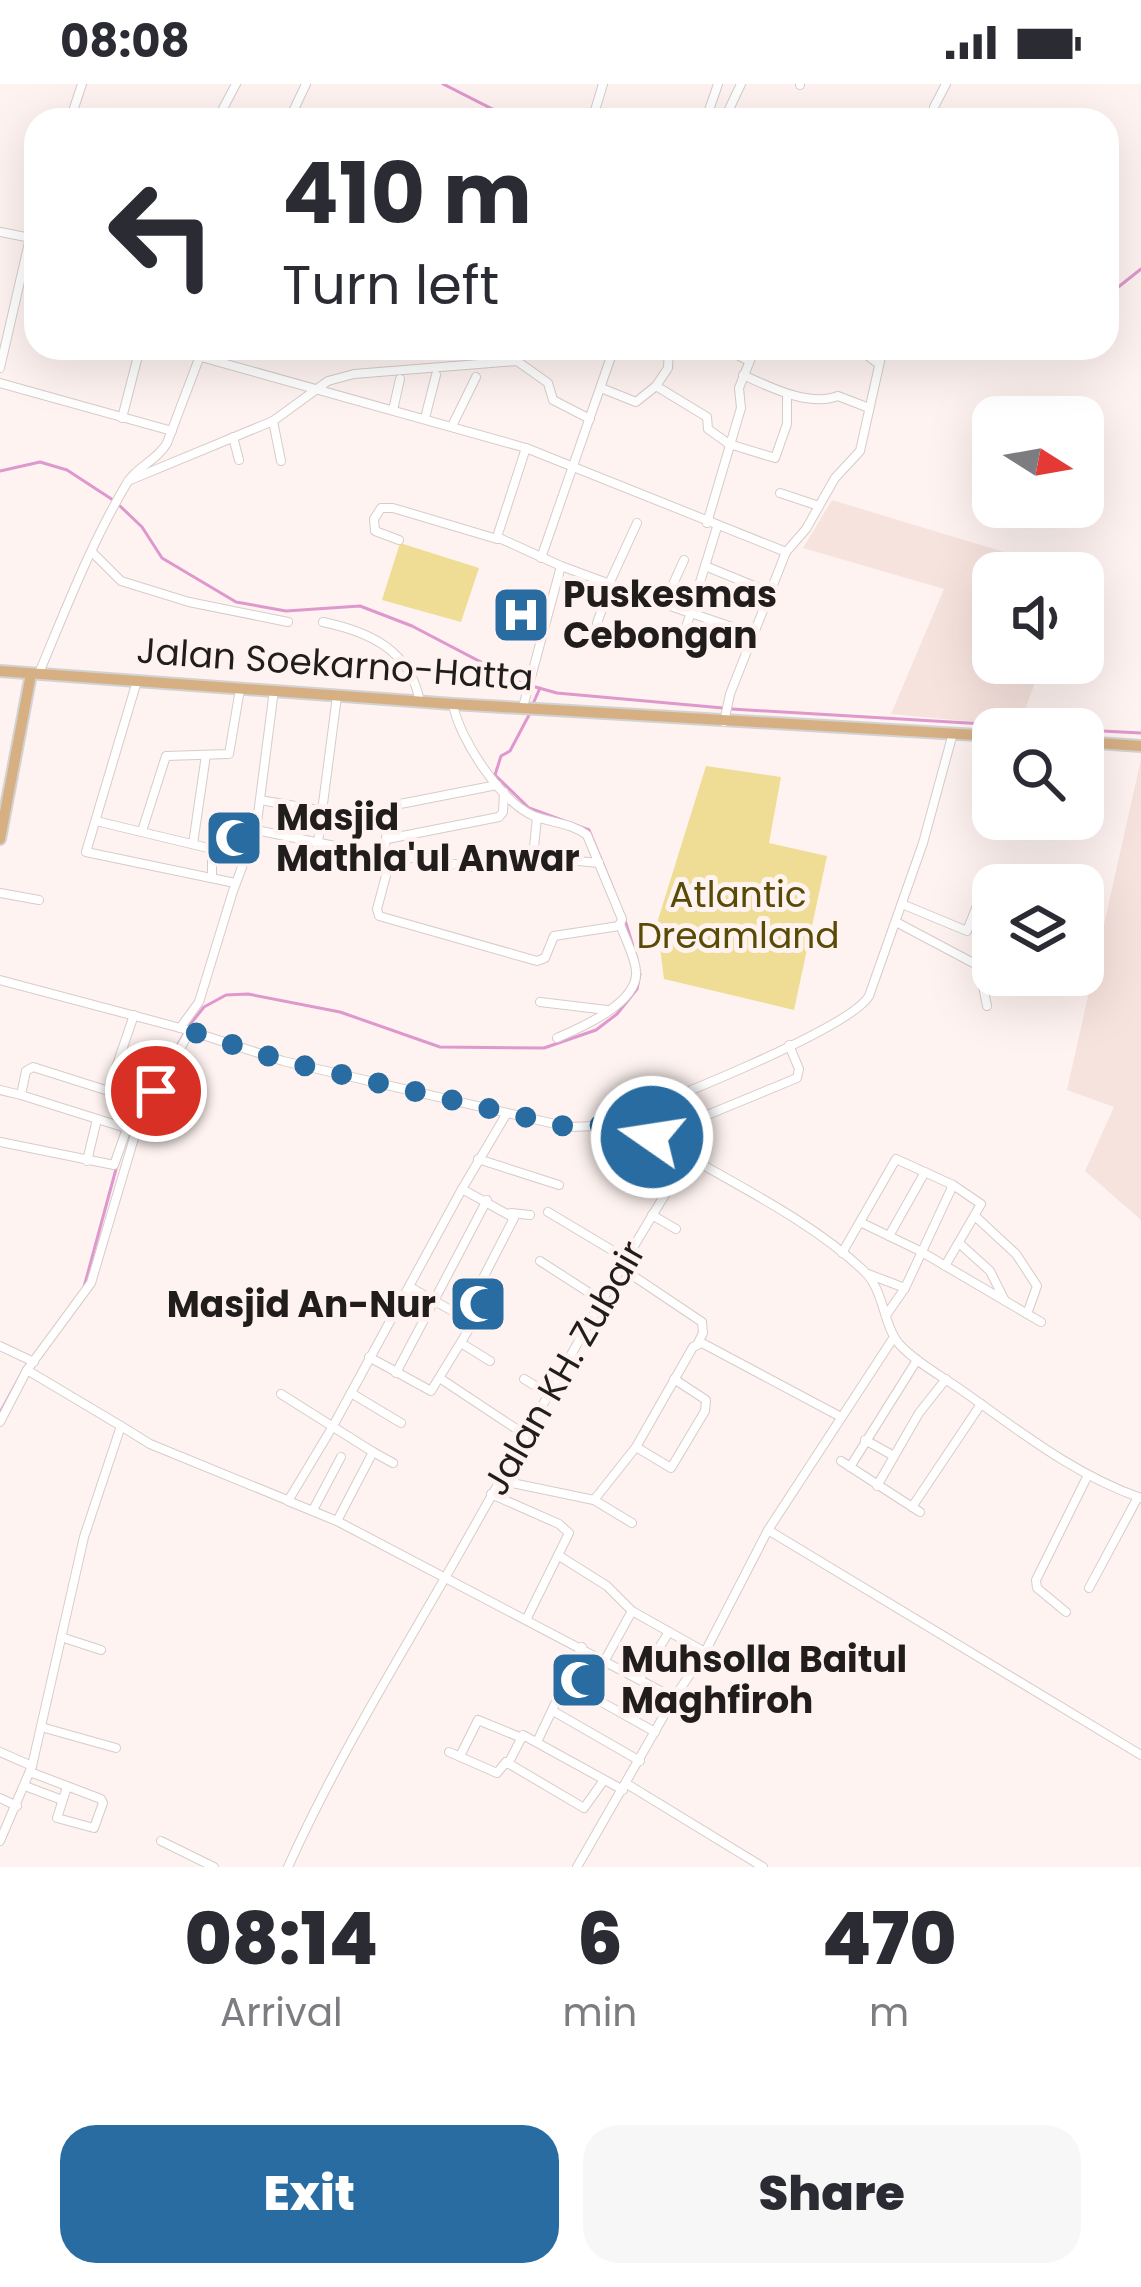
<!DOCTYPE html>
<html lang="en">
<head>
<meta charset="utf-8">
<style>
	body { margin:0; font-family:Poppins,sans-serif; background:#f7f7f7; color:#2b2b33; height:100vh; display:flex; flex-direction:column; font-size:45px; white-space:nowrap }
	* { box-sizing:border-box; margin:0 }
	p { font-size:39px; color:#7c7c81 }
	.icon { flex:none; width:66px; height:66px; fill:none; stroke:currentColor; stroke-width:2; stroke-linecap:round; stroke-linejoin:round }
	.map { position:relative; height:1783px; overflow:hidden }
	.side { display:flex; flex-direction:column; background:#fff; flex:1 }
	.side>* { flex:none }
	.top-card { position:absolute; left:24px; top:24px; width:1095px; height:252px; border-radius:36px; box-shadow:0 12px 48px #0002; background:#fff; color:#2b2b33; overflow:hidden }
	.needle { width:78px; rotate:101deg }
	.tools { position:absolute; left:972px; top:312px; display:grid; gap:24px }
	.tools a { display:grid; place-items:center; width:132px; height:132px; border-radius:24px; background:#fff; box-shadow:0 12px 48px #0002; font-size:60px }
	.pin { position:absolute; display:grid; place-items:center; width:102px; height:102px; color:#fff; margin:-51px; border:6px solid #fff; border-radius:50%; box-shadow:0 3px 12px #0007 }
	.me { position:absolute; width:132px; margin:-66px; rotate:283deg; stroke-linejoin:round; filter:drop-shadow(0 0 9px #0008) }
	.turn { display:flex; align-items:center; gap:42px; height:252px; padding:0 60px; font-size:54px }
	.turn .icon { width:156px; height:156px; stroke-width:2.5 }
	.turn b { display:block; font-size:84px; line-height:102px }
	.eta { display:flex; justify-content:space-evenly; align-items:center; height:204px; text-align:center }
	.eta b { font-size:72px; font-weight:800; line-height:84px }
	.button { display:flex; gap:24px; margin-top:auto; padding:24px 60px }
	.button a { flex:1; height:138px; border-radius:36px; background:#286ca1; color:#fff; font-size:48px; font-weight:800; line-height:138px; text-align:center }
	.button a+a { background:#f7f7f7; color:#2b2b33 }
	.status { display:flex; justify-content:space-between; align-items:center; height:84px; padding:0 60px; background:#fff; direction:ltr }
	.status svg { height:33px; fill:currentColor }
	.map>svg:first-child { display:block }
	.built { fill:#f7e3de }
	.green { fill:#efdd96 }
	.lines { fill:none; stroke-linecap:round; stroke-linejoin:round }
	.stream { stroke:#de98cd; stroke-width:3 }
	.minor-casing { stroke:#d6ccc9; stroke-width:10 }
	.major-casing { stroke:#d3d2d2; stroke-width:14 }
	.minor { stroke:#fff; stroke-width:8 }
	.major { stroke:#d6af83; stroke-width:10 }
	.route { stroke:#286ca1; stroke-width:21; stroke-dasharray:0 37.8 }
	.labels { text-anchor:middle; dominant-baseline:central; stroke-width:10; stroke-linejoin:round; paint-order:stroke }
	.poi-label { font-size:36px; font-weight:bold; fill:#211d1c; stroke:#fef3f0; text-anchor:start }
	.street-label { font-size:36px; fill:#211d1c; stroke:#fef3f0 }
	.park-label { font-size:36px; fill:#594a05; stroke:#fef3f0 }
</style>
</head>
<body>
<div class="status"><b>08:08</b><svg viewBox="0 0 49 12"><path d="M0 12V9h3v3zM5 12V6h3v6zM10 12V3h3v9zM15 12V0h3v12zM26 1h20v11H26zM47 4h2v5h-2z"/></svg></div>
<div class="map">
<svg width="1141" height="1783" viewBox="0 0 1141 1783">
	<rect width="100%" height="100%" fill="#fef3f0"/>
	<g class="built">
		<path d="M832,416L1073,489H993V579H1042L1019,642L891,630L944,505L803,464Z"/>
		<path d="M1141,675V1136L1085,1087L1114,1023L1067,1006Z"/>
	</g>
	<g class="green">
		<path d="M400,459L479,484L461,538L382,516Z"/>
		<path d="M706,682L781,693L769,759L827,772L794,926L664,895L657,839Z"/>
	</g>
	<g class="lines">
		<g class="stream">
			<path d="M443,0L514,36"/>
			<path d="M1107,212L1141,185"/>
			<path d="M0,387L40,378L67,386L113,416"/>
			<path d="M120,422L142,443L162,474L236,518L286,527L360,522L412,542L521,599L557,609L723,624"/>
			<path d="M532,622L540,604"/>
			<path d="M732,625L1067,645"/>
			<path d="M529,631L510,667L501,672L495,691L529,724L589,746L614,807"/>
			<path d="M1083,646L1141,649"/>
			<path d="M624,833L637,875"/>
			<path d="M131,1042L188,943L204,923L226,911L248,910L340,928L440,963L544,964L596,946L617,930L637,905L640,890"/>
			<path d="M84,1203L116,1085"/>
			<path d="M0,1329L25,1283"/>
		</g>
		<defs>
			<g id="minor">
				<path d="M800,1V0"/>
				<path d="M934,23L946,0"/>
				<path d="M70,36L82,0"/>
				<path d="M217,36L236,0"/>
				<path d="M289,36L306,0"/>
				<path d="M592,36L603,0"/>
				<path d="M701,36L708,29L718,0"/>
				<path d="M724,36L741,0"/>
				<path d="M0,148L36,155"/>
				<path d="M169,264L526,364L786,468L730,610L724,638"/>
				<path d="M724,264L749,277"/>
				<path d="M802,264L819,271"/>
				<path d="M857,264L879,280"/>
				<path d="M0,284L30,154"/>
				<path d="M743,291C772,304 809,323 838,312L869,324"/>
				<path d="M0,299L172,347"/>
				<path d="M656,302L668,284L669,264"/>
				<path d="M601,304L636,318L656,302L707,333L708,345L729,360L775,374L787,340V310"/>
				<path d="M393,326L400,295"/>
				<path d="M122,334L140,264"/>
				<path d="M425,334L436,291"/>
				<path d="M273,337L281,377"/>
				<path d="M452,342L476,293"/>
				<path d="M233,353L239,376"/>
				<path d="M128,397L273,337L328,297L354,290L517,277L548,299L553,316L590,335"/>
				<path d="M780,409L819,422"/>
				<path d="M707,439L741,324L739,304L755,264"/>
				<path d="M399,456L375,447L374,435L381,424H393L497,455"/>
				<path d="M92,468L121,497L189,518L288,538"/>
				<path d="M786,468L806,445L835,394L860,367L883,264"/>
				<path d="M541,474L614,264"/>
				<path d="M561,482L664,520L684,476"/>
				<path d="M705,482L769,508"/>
				<path d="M609,500L637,439"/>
				<path d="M664,520L753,550"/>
				<path d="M323,538C370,548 410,566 420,618"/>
				<path d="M597,539L611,500"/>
				<path d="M685,547L717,443"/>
				<path d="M39,589C66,525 91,459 127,399C137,382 157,377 167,359L203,264"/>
				<path d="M137,597L86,768L235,799"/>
				<path d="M523,623L561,482L497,453L526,364"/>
				<path d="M260,716L324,727"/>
				<path d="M96,737L212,765V794"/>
				<path d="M1007,738L1008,735"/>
				<path d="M256,746L384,772L388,784L377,825L379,832L537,877L545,874L554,852L619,842L622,835L587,751C571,739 552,739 534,732C501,718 459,655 453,620"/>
				<path d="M142,747L166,672L229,670L240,605"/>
				<path d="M387,755L499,733L503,728L504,708"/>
				<path d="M318,758L337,612"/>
				<path d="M193,760L206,671"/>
				<path d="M384,770L482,784L495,769L599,779"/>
				<path d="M384,770L390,722L497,701"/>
				<path d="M533,773L537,733"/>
				<path d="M0,809L39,816"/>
				<path d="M902,820L967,847L982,809"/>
				<path d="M896,838L979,882L987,922"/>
				<path d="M0,896L184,945L283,977L568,1043L598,1042C645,1026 849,946 869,912L923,759L953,649"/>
				<path d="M540,918L607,926"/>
				<path d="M180,944L199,918L233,807L256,746L274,606"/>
				<path d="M557,954C580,944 639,919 636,887C635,872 625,855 620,840"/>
				<path d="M119,977L150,989L137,1016"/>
				<path d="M0,1006L21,1011L26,987L33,983L137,1016L114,1081L0,1058"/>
				<path d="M108,1007L134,931"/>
				<path d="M21,1011L126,1044"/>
				<path d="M624,1033C699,1085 799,1125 864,1187C885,1207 882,1240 900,1261C917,1279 940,1291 960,1305C1017,1345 1074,1391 1141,1414"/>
				<path d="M654,1053L797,994L799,985L789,961"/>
				<path d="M478,1075L559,1101"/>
				<path d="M87,1077L97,1035"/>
				<path d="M462,1105L333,1342L288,1417L337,1437L674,1614"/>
				<path d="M548,1128L625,1174"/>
				<path d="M511,1129L530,1131"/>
				<path d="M652,1131L676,1145"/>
				<path d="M975,1132L1016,1170L1037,1202L1027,1230"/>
				<path d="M862,1139L920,1167L1041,1238"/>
				<path d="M889,1152L925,1088"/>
				<path d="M959,1159L990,1187L1005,1217"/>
				<path d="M842,1169L896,1075L953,1101L981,1120L945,1182"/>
				<path d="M540,1177L602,1217"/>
				<path d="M620,1183L702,1238L703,1249L698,1259"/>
				<path d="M868,1190L905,1204"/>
				<path d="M410,1203L463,1233L514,1134L462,1105L507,1029"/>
				<path d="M887,1230L905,1204L953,1101"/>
				<path d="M461,1259L490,1277"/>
				<path d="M0,1262L34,1278"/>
				<path d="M369,1273L431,1307L469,1245L471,1239L463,1233"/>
				<path d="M27,1286L121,1342"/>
				<path d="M396,1289L487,1116"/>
				<path d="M441,1295L524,1350"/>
				<path d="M524,1295L547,1309"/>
				<path d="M351,1309L401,1339"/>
				<path d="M281,1310L373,1368L337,1437"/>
				<path d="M0,1338L27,1286L91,1199L139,1037L190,947"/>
				<path d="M865,1356L894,1372"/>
				<path d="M636,1363L671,1384L705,1327L706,1316L674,1295"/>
				<path d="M373,1368L393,1379"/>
				<path d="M841,1377L920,1428"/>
				<path d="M850,1383L917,1276"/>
				<path d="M498,1396L594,1416L636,1363L693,1263L702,1259L841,1333"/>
				<path d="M877,1402L919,1329L946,1295"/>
				<path d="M491,1410L559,1440L569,1449L527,1534"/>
				<path d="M594,1416L632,1439"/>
				<path d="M912,1423L981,1320"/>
				<path d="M313,1426L341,1373"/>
				<path d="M768,1446L1141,1671"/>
				<path d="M561,1473L607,1502L632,1527L705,1568"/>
				<path d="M1089,1504L1138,1413"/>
				<path d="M1066,1528L1037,1504L1036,1496L1088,1391"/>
				<path d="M61,1553L101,1566"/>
				<path d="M605,1576L632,1527"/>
				<path d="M640,1594L669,1548"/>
				<path d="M566,1598L655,1648"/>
				<path d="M553,1627L640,1677"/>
				<path d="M41,1643L116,1664"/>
				<path d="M537,1658L582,1563"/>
				<path d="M0,1668L32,1682"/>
				<path d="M449,1668L497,1689L506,1678L584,1724L604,1696"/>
				<path d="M460,1672L478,1636L522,1654"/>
				<path d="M508,1680L523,1651L623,1706"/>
				<path d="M30,1688L101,1715L103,1719L94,1744L57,1734L67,1703"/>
				<path d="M627,1700L763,1783"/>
				<path d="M25,1702L62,1716"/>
				<path d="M0,1714L17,1722"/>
				<path d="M0,1757L32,1682L84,1453L121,1342L150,1360L287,1416"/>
				<path d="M161,1757L214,1783"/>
				<path d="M288,1783C333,1683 390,1589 445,1494C525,1354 601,1212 687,1075"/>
				<path d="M577,1783L674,1614L705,1568L768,1446L894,1253"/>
			</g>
			<g id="major">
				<path d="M0,587L453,620L993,652"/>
				<path d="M1083,658L1141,662"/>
				<path d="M0,755L31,590"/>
			</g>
		</defs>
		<use href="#minor" class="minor-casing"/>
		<use href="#major" class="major-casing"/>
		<use href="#minor" class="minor"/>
		<use href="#major" class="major"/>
	</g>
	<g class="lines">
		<path class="route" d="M156,1007L190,947L284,977L568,1043L598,1042L624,1033L652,1053"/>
	</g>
	<defs>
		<symbol id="hospital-square" viewBox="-11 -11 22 22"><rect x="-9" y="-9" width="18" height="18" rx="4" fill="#286ca1" stroke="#fef3f0"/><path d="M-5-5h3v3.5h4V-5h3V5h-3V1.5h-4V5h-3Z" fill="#fff"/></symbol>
		<symbol id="mosque-square" viewBox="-11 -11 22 22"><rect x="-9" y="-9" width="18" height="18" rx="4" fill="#286ca1" stroke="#fef3f0"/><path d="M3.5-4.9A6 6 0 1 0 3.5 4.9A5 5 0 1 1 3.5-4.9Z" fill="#fff"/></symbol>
	</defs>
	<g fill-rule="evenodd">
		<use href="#hospital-square" x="488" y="498" width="66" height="66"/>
		<use href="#mosque-square" x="201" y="721" width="66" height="66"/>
		<use href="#mosque-square" x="445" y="1187" width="66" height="66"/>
		<use href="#mosque-square" x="546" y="1563" width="66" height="66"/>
	</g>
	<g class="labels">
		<g class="poi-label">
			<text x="563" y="510">Puskesmas<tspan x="563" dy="41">Cebongan</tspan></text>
			<text x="276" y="733">Masjid<tspan x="276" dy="41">Mathla'ul Anwar</tspan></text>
			<text x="436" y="1220" text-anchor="end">Masjid An-Nur</text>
			<text x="621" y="1575">Muhsolla Baitul<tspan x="621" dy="41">Maghfiroh</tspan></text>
		</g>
		<g class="street-label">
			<text transform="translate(335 580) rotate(4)">Jalan Soekarno-Hatta</text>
			<text transform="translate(564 1284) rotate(-60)">Jalan KH. Zubair</text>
		</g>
		<g class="park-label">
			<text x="738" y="810">Atlantic<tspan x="738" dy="41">Dreamland</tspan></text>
		</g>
	</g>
</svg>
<div class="tools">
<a><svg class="needle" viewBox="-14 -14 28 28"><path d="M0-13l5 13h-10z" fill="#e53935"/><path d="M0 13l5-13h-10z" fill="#7c7c81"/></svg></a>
<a><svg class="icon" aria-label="sound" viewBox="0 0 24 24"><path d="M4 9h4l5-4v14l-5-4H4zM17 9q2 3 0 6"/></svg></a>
<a><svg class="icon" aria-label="search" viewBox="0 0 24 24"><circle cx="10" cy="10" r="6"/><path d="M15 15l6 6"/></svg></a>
<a><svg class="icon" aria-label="layers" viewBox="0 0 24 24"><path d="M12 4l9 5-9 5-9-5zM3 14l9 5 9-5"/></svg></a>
</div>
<div class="pin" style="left:156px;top:1007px;background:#d93025"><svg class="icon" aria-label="arrive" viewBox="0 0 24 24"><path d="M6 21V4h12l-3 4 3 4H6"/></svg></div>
<svg class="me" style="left:652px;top:1053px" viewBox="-20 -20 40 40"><circle r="17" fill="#286ca1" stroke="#fff" stroke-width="3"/><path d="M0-11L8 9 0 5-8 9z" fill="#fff"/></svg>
<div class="top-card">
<div class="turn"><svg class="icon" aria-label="left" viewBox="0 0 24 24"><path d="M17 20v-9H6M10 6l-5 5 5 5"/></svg><div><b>410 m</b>Turn left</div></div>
</div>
</div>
<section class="side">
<div class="eta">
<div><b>08:14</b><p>Arrival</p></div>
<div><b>6</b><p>min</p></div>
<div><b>470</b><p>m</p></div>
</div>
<div class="button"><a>Exit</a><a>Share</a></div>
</section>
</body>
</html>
